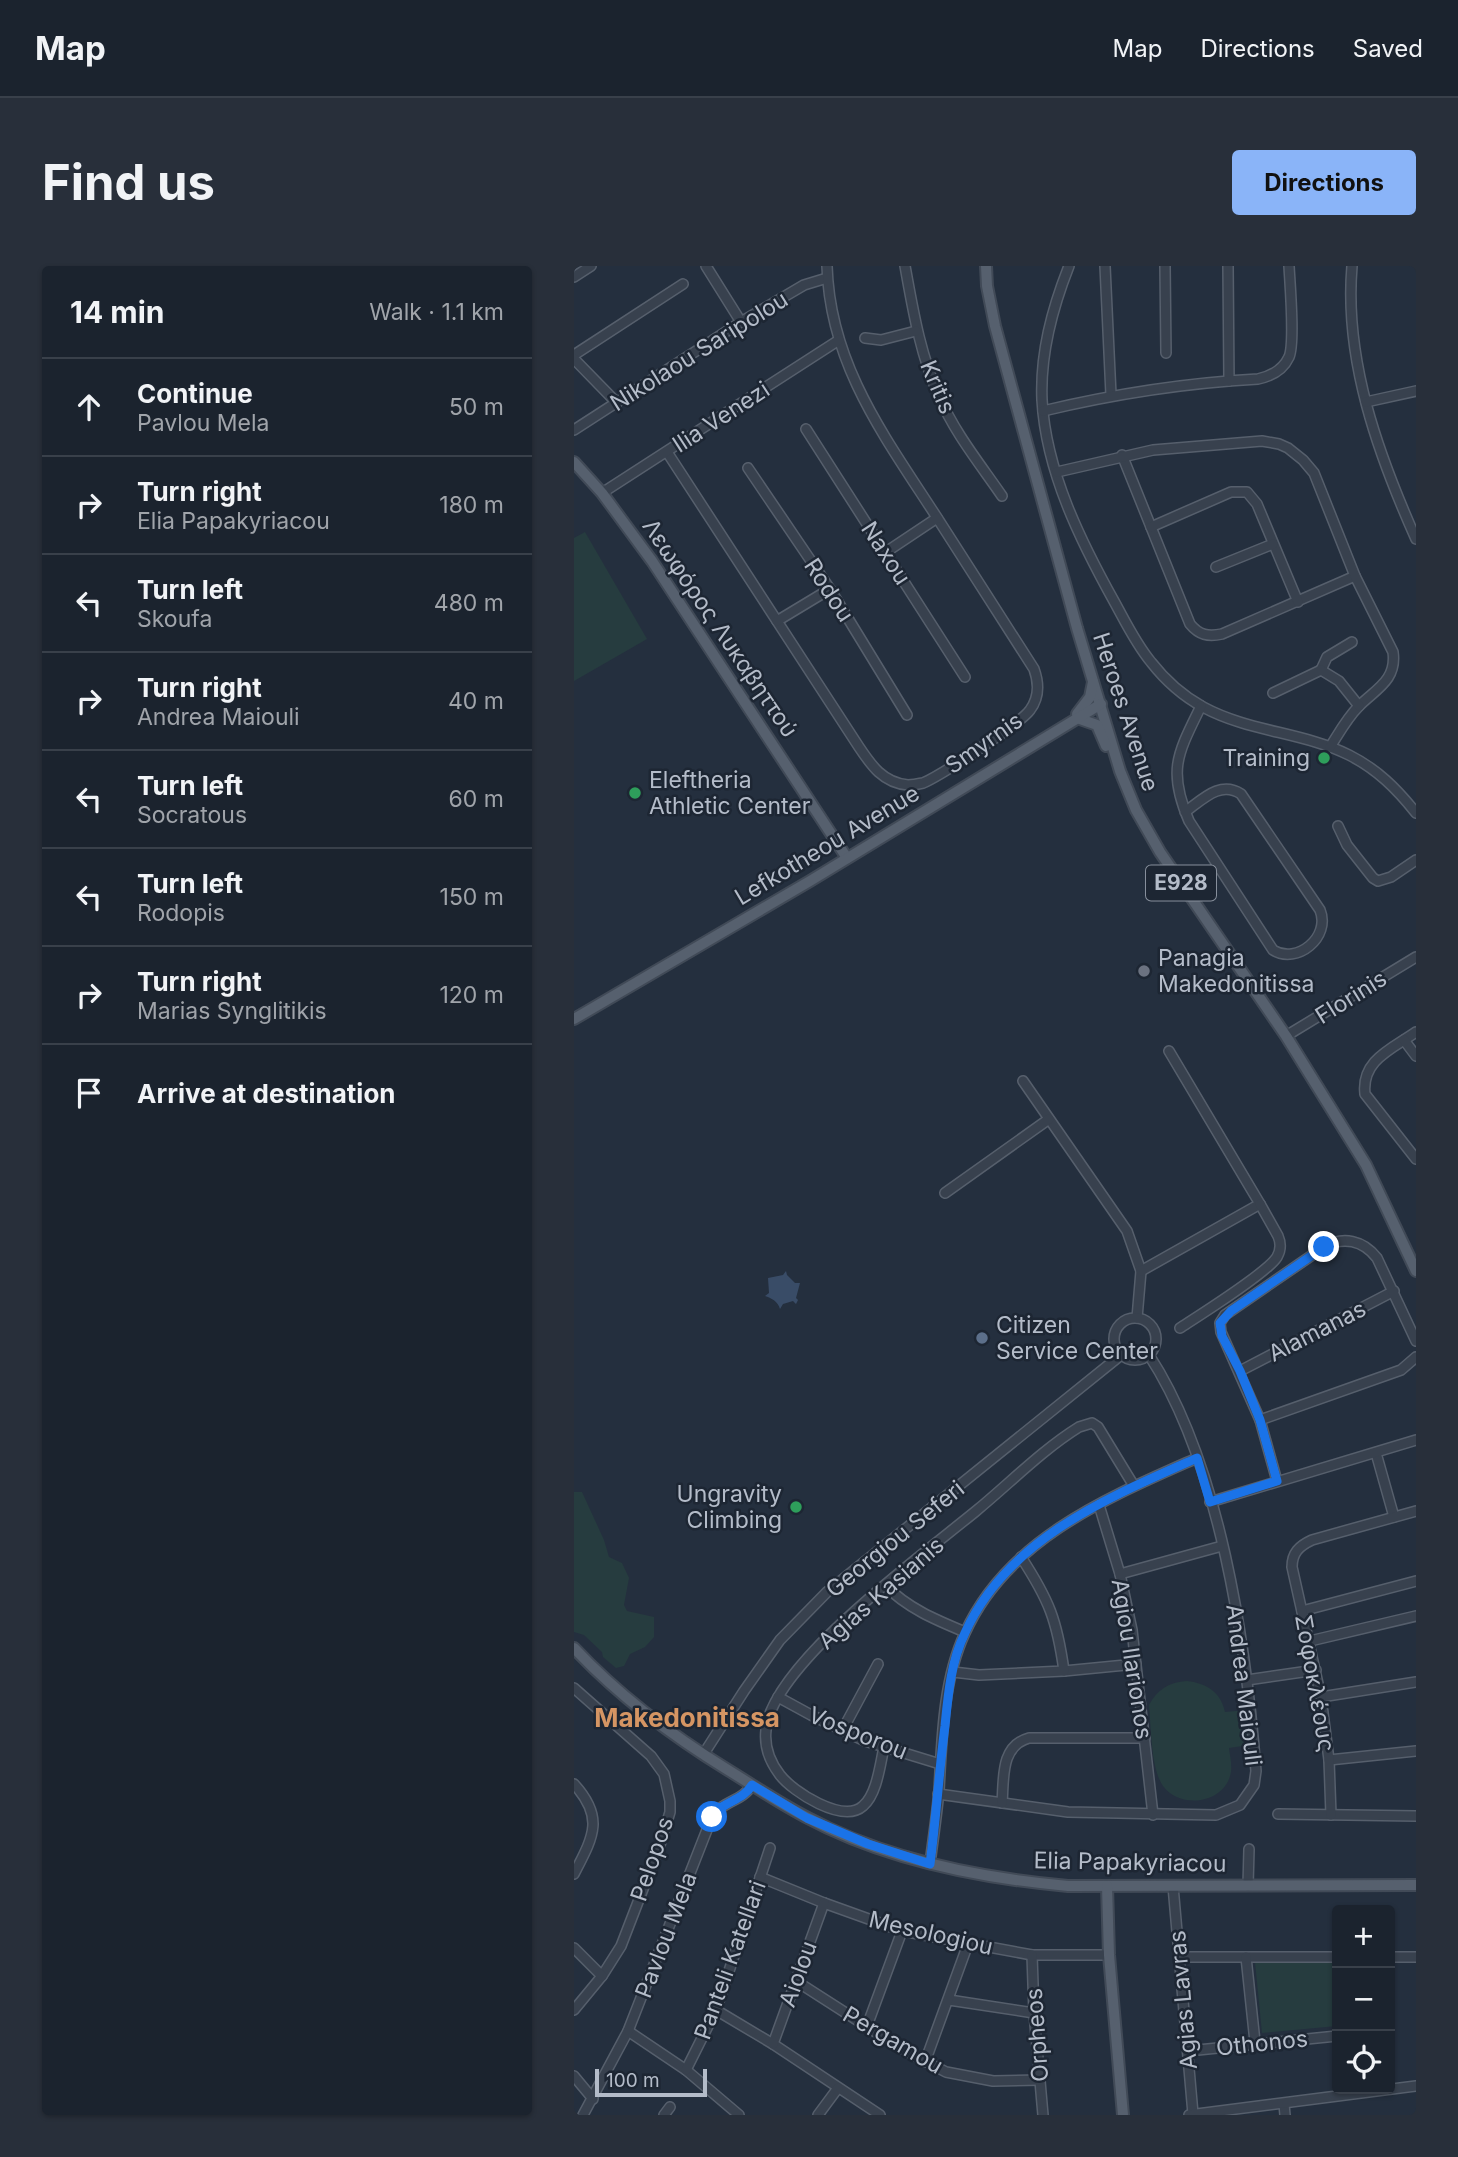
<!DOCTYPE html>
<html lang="en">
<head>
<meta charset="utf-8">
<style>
  :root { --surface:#1b232e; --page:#282f3a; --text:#f1f3f6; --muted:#a0a4aa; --line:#39404a; --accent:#8ab4f8 }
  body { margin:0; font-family:Inter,sans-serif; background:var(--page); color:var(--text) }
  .controls { position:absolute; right:21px; bottom:21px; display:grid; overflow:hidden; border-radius:7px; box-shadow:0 2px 5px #0004 }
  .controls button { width:63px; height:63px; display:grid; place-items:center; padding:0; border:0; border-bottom:2px solid var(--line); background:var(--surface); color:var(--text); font:35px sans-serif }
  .scale { position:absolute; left:21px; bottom:18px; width:112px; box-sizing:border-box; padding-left:7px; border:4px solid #b4bcc9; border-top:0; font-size:19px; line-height:24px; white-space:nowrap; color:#b4bcc9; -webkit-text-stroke:5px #1d2633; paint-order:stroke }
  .stop { position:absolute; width:21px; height:21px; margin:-16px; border:5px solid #1a73e8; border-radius:50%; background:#fff }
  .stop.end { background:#1a73e8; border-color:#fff; box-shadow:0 2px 7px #0008 }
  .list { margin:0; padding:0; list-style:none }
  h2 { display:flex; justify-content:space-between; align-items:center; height:91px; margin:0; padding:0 28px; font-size:30px }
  h2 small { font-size:23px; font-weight:400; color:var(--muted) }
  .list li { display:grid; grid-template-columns:46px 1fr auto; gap:21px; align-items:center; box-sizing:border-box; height:98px; padding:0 28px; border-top:2px solid var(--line) }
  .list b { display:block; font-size:26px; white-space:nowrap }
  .list p { margin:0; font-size:23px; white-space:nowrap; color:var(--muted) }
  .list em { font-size:23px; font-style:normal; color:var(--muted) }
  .icon { flex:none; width:38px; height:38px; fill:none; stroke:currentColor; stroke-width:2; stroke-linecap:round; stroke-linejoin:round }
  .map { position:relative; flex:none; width:842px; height:1849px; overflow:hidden; border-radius:7px }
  header { display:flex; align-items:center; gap:42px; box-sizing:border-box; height:98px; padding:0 35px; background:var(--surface); border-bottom:2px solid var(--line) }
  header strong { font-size:33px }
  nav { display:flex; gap:38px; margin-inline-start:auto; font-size:24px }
  .intro { display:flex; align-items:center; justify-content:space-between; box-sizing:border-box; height:168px; padding:0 42px }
  h1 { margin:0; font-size:49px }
  .button { padding:18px 32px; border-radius:7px; background:var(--accent); color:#111; font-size:24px; font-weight:700 }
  main { display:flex; gap:42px; padding:0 42px }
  aside { flex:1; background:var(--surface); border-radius:7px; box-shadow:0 2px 5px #0004 }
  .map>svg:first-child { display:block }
</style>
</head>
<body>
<header>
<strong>Map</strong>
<nav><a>Map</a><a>Directions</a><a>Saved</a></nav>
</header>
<div class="intro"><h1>Find us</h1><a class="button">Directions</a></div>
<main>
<aside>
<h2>14 min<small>Walk · 1.1 km</small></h2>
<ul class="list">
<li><svg class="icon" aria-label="ahead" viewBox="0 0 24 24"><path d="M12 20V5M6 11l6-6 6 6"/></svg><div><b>Continue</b><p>Pavlou Mela</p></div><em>50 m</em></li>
<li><svg class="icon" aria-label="right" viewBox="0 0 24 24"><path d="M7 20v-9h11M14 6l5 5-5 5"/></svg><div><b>Turn right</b><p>Elia Papakyriacou</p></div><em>180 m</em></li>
<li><svg class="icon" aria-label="left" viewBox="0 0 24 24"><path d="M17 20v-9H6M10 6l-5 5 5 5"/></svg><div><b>Turn left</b><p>Skoufa</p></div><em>480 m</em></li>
<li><svg class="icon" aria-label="right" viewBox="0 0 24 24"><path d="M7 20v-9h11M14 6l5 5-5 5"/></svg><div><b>Turn right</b><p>Andrea Maiouli</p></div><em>40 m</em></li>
<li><svg class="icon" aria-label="left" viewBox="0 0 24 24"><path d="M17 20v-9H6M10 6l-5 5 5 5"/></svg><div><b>Turn left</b><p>Socratous</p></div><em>60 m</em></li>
<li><svg class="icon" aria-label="left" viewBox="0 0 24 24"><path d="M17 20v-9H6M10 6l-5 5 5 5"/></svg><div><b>Turn left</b><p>Rodopis</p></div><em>150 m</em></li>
<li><svg class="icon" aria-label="right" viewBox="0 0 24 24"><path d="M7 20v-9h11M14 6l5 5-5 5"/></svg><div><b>Turn right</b><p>Marias Synglitikis</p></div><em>120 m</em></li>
<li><svg class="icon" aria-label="arrive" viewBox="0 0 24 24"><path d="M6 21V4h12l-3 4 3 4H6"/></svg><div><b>Arrive at destination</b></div></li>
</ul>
</aside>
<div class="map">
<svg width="842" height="1849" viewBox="0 0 842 1849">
  <rect width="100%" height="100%" fill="#242f3e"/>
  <g fill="#263c3f">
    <path d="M11,266l62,107 -73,42v-143z"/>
    <path d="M0,1226h8l22,48 5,17 13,6 7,15 -5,27 3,6 27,6v20l-9,10 -15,7 -6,12 -8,2 -13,-11 -1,-5 -18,-17 -10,-3z"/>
    <path d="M613,1415c19,2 34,11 38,31l21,-2 3,35 -20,3c1,9 4,19 1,28 -8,28 -50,33 -67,10 -12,-17 -12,-59 -14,-81 8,-15 20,-23 38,-24z"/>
    <path d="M681,1696h82v64l-75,7z"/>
  </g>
  <path fill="#394c67" d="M212,1005l1,4 8,8h5l-4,15 2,2 -2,4 -3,-3 -10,3 -3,5c-2,-8 -9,-11 -15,-13l4,-3 -1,-15 15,-3z"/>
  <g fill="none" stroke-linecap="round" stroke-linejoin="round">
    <g stroke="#565f6c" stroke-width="12">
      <g id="minor">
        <path d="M132,0l35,56"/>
        <path d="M331,0c8,44 15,88 34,130 15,36 41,68 63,100"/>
        <path d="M495,0c-17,43 -29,87 -27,134 4,72 39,142 73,203 11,20 21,41 36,59 14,18 32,34 52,45 46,25 100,25 146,48 28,14 48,34 67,58"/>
        <path d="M531,0l6,129"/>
        <path d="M591,0l1,87"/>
        <path d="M654,0l1,115"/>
        <path d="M778,0c-8,94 26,188 64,273"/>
        <path d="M0,11l17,-11"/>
        <path d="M291,72l16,2 35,-9"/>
        <path d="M0,89l109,-71"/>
        <path d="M0,93l43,44"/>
        <path d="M792,136l50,-11"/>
        <path d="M469,145c71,-17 142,-28 215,-32 14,-3 25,-9 31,-22 6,-14 1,-72 0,-91"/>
        <path d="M232,163l159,248"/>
        <path d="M0,164l167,-108 63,-37 23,-7"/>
        <path d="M93,186l192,295c12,18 24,36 49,38 5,0 10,-1 15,-2 17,-7 98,-60 107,-73 9,-12 9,-27 4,-41 -33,-51 -65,-102 -98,-153 -51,-79 -106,-151 -109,-250"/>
        <path d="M548,189l68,169c9,11 18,13 32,10l133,-58"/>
        <path d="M174,202l82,121 77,126"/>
        <path d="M483,206l96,-22 109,-9 17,3 9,4 15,12 11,13 41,103 38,76c4,28 -17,37 -34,54 -12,12 -20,27 -29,41"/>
        <path d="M28,227l237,-153"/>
        <path d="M577,261l80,-35h16l10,12 41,98"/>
        <path d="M312,286l51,-34"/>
        <path d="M642,301l57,-23"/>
        <path d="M203,355l53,-32"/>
        <path d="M747,404l6,-13 25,-15"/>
        <path d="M699,427l48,-23 18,11 20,25"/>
        <path d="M611,546c17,-12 35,-32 56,-18l79,116c11,27 -23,55 -47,40l-84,-129c-22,-51 -11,-68 12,-115"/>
        <path d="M764,560l9,19 26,33 5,3 13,-4 25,-17"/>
        <path d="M842,766c-24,17 -55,28 -51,62l51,65"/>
        <path d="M712,770l130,-79"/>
        <path d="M830,774l12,16"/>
        <path d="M449,815l104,150 14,40 -4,47"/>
        <path d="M371,927l104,-74"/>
        <path d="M567,1005l119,-67 -91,-153"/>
        <circle cx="561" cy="1073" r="21"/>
        <path d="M606,1062c20,-13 87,-55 97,-71 4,-7 4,-14 1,-21l-18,-32"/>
        <path d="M666,1105l154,-80"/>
        <path d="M686,1154l141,-50 15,-13"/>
        <path d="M802,1187l18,64"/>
        <path d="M703,1215l-17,-61 -39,-88 -1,-9 5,-8 99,-68c19,-11 39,-7 53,11l39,83"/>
        <path d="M636,1236l206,-62"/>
        <path d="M525,1239l21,69 12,56 21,185"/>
        <path d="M546,1308l102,-28"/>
        <path d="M311,1319c22,23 51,35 80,47"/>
        <path d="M728,1345l114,-30"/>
        <path d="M736,1375l106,-25"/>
        <path d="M490,1405l72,-7"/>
        <path d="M379,1406l26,3 85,-4c-7,-51 -15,-71 -43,-114"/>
        <path d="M673,1414l69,-10"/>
        <path d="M0,1422l77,68 13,18 6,27v11l-10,33 -39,101 -19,30 -28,34"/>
        <path d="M204,1431l33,18 54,26 75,23"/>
        <path d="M747,1431l95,-15"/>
        <path d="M268,1465l36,-67"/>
        <path d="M310,1481c-4,18 -7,47 -21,59 -20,18 -70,-14 -83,-31 -10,-13 -16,-28 -14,-45 5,-65 159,-177 210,-219 34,-28 66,-61 103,-84l13,-4 6,4 36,59"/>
        <path d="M129,1489l41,-64 36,-51 47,-48 294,-237"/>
        <path d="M755,1494l87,-9"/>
        <path d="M0,1518c31,34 19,53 0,90"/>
        <path d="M364,1528l130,18 148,3 24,-10 14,-20 2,-14c-10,-128 -36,-307 -107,-416"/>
        <path d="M428,1537c2,-24 -2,-57 27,-65h116"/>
        <path d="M704,1548l138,2"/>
        <path d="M757,1549l-2,-55 -8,-63 -29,-130c0,-14 7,-21 20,-27l104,-29"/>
        <path d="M356,1598c3,-25 7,-50 9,-74 3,-51 4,-110 26,-157 42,-94 144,-136 232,-175"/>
        <path d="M186,1611l64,26 78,28 130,24h77"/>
        <path d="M599,1620l20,228"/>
        <path d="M674,1620l1,-37"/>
        <path d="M0,1682l28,28"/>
        <path d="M458,1689l2,58 9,102"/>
        <path d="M605,1691h158"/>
        <path d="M672,1691l9,85"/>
        <path d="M816,1691h26"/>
        <path d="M222,1715l106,68 44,23 47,9 46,-1"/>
        <path d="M375,1734l85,13"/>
        <path d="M142,1744l57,34 107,71"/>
        <path d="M293,1760l35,-95"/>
        <path d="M54,1765l58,39 53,45"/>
        <path d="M199,1778l51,-141"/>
        <path d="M614,1785l149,-15"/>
        <path d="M351,1796l43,-118"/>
        <path d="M112,1804l30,-60 54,-162"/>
        <path d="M0,1810l19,23"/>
        <path d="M710,1838l1,11"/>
        <path d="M9,1849l45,-84 84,-214c10,-16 31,-16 40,-32"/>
        <path d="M90,1849l6,-8"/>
        <path d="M244,1849l20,-27"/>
        <path d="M615,1849l227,-29"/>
      </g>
    </g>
    <g stroke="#414a57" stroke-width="14">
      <g id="major">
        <path d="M412,0l1,20 8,40 82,302 43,143 16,39 24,42 126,184 80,129 50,106"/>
        <path d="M0,196l28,31 50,68 195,297"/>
        <path d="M503,448l13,-17 3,-15"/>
        <path d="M503,452l20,7 9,21"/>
        <path d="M0,753l236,-138 291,-177"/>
        <path d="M0,1382c46,49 97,87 154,122 26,16 51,33 78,47 80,43 173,61 262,69l348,-1"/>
        <path d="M533,1620l2,69 14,160"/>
      </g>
    </g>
    <use href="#minor" stroke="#38414e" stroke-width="9"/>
    <use href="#major" stroke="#56606e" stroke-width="10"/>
  </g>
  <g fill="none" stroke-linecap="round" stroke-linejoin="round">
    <path stroke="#1a73e8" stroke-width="9" d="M138,1551c10,-16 31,-16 40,-32l55,33 61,26 62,20c6,-46 9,-92 15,-138 3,-31 6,-65 20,-93 42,-94 144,-136 232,-175l13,44 67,-21 -17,-61 -20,-49 -18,-35 -2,-13 11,-12 93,-64"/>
  </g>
  <g fill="#2e9e5b" stroke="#1d2633" stroke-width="2.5">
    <circle cx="750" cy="492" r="7"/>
    <circle cx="61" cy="527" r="7"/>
    <circle cx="222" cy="1241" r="7"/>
  </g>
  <circle fill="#6b7280" stroke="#1d2633" stroke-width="2.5" cx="570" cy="705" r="7"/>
  <circle fill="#5c6f8a" stroke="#1d2633" stroke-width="2.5" cx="408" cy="1072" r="7"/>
  <g text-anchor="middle" stroke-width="5" stroke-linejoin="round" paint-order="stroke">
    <rect fill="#1d2633" stroke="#878f9c" stroke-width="2" x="572" y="599.5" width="70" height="35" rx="5"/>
    <g font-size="21" font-weight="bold" fill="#b4bcc9">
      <text x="607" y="624">E928</text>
    </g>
    <g font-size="23" fill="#b4bcc9" stroke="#1d2633">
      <text transform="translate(125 85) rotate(-32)" y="8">Nikolaou Saripolou</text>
      <text transform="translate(364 121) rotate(67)" y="8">Kritis</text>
      <text transform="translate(147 151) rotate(-33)" y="8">Ilia Venezi</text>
      <text transform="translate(312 287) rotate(57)" y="8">Naxou</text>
      <text transform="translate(255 324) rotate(57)" y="8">Rodou</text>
      <text transform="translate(146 362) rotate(56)" y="8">Λεωφόρος Λυκαβηττού</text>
      <text transform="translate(552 446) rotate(72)" y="8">Heroes Avenue</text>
      <text transform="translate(410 477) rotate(-35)" y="8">Smyrnis</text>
      <text transform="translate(253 579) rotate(-31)" y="8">Lefkotheou Avenue</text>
      <text transform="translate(777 731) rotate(-32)" y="8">Florinis</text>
      <text transform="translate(743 1065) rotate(-27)" y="8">Alamanas</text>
      <text transform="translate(321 1273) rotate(-39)" y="8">Georgiou Seferi</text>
      <text transform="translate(307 1327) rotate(-41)" y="8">Agias Kasianis</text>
      <text transform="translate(558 1393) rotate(81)" y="8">Agiou Ilarionos</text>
      <text transform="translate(741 1417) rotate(80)" y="8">Σοφοκλέους</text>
      <text transform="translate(670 1419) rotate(83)" y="8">Andrea Maiouli</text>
      <text transform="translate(284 1467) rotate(22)" y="8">Vosporou</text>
      <text transform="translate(78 1593) rotate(-71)" y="8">Pelopos</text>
      <text transform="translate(556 1596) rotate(1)" y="8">Elia Papakyriacou</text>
      <text transform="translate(357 1667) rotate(13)" y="8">Mesologiou</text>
      <text transform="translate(92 1669) rotate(-69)" y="8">Pavlou Mela</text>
      <text transform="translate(156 1694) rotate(-70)" y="8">Panteli Katellari</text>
      <text transform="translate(224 1708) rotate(-70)" y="8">Aiolou</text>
      <text transform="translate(609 1734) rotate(-95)" y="8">Agias Lavras</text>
      <text transform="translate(463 1769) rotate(-94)" y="8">Orpheos</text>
      <text transform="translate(319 1774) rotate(30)" y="8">Pergamou</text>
      <text transform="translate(688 1777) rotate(-6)" y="8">Othonos</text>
    </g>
    <g font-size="23" fill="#b4bcc9" stroke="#1d2633" text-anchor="start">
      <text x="736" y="500" text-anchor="end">Training</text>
      <text x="75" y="522">Eleftheria<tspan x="75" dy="26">Athletic Center</tspan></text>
      <text x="584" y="700">Panagia<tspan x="584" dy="26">Makedonitissa</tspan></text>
      <text x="422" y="1067">Citizen<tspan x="422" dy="26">Service Center</tspan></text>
      <text x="208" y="1236" text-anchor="end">Ungravity<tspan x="208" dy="26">Climbing</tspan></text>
    </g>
    <g font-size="26" font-weight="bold" fill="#d59563" stroke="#1d2633">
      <text x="113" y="1461">Makedonitissa</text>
    </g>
  </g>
</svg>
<div class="controls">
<button>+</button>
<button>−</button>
<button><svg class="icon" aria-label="locate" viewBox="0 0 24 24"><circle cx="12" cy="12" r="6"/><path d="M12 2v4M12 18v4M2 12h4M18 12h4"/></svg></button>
</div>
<div class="scale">100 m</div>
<div class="stop" style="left:138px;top:1551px"></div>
<div class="stop end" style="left:750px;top:981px"></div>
</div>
</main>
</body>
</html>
